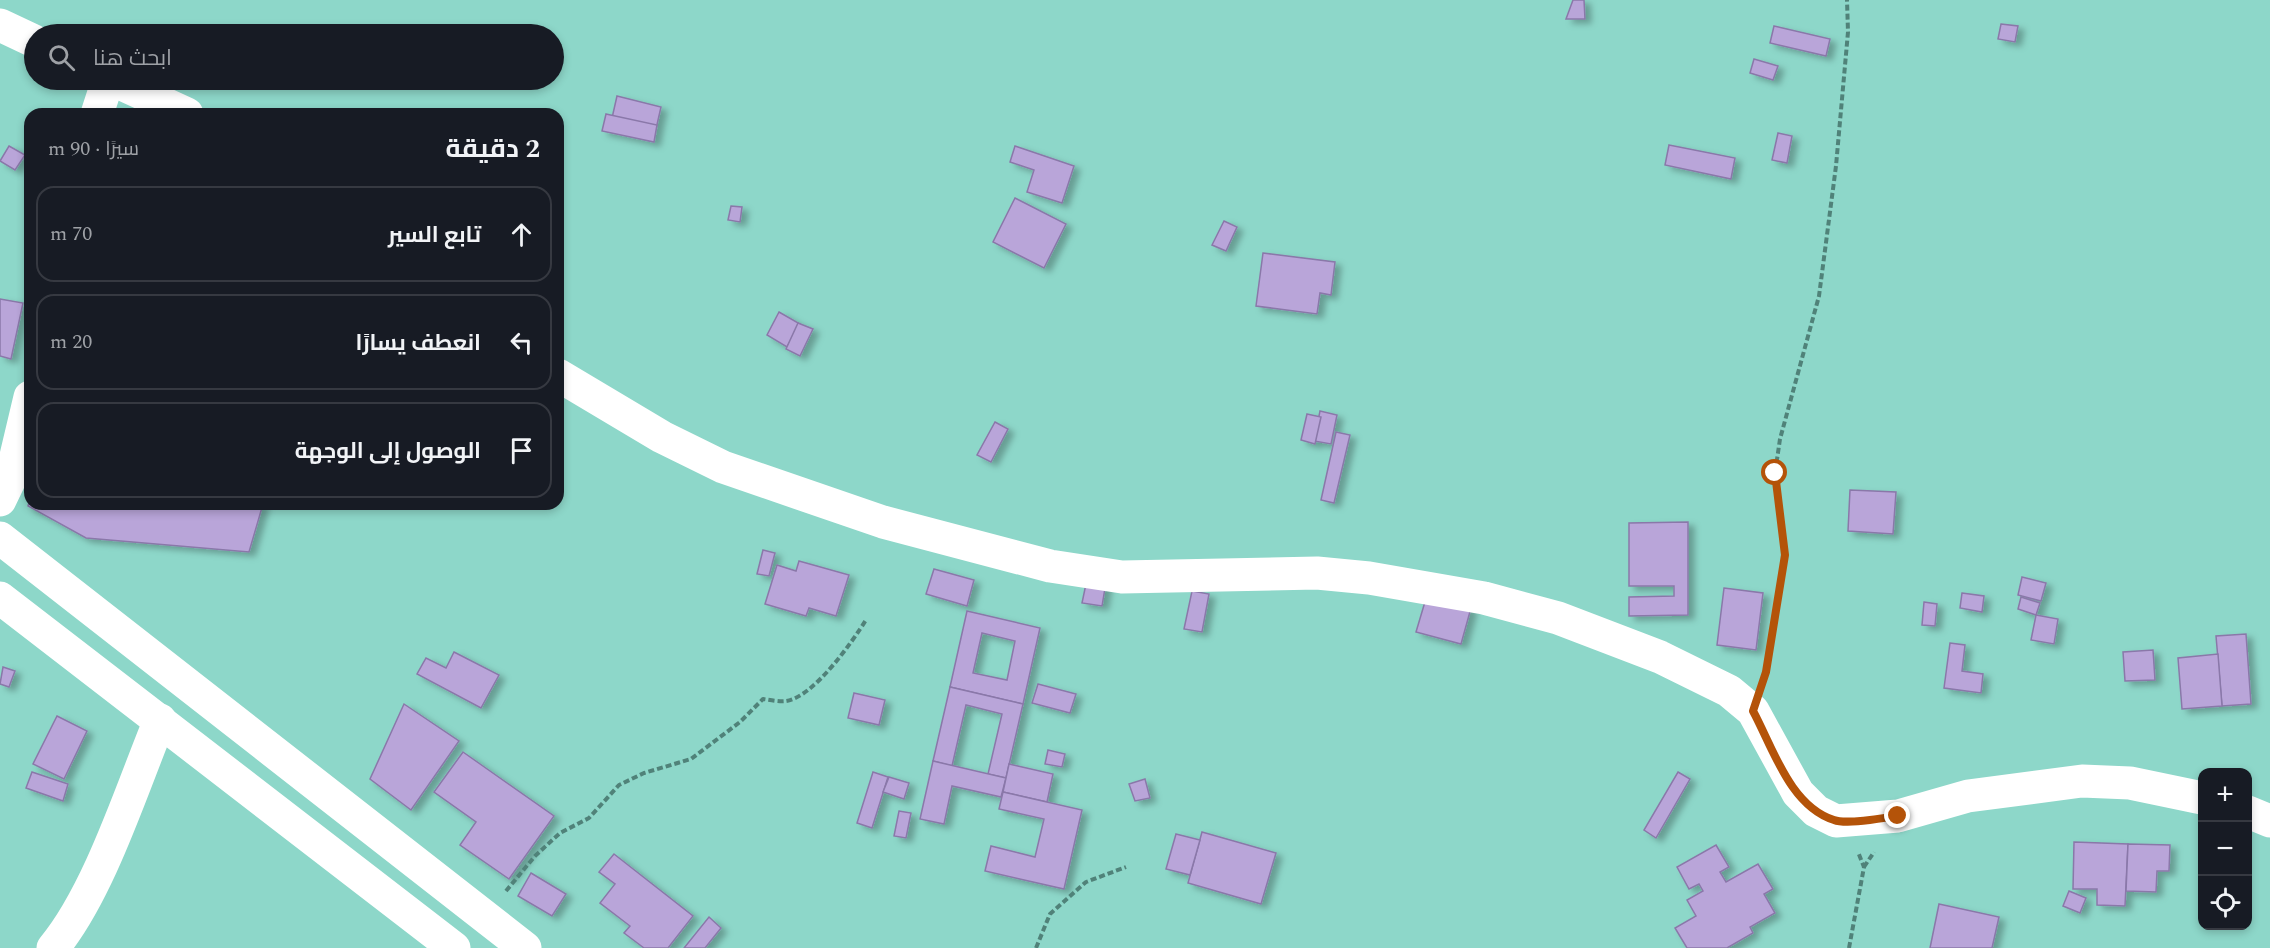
<!DOCTYPE html>
<html lang="ar">
<head>
<meta charset="utf-8">
<style>
  :root { --surface:#171b24; --page:#242831; --text:#f1f3f6; --muted:#9ea1a6; --line:#363941 }
  body { margin:0; font-family:Spectral,Cairo,serif; background:var(--page); color:var(--text); direction:rtl }
  .controls { position:absolute; right:18px; bottom:18px; display:grid; overflow:hidden; border-radius:12px; box-shadow:0 3px 9px #0003 }
  .controls button { width:54px; height:54px; display:grid; place-items:center; padding:0; border:0; border-bottom:2px solid var(--line); background:var(--surface); color:var(--text); font:30px sans-serif }
  .stop { position:absolute; width:18px; height:18px; margin:-14px; border:4px solid #b45309; border-radius:50%; background:#fff }
  .stop.end { background:#b45309; border-color:#fff; box-shadow:0 2px 6px #0008 }
  .list { margin:0; padding:0; list-style:none }
  h2 { display:flex; justify-content:space-between; align-items:center; height:78px; margin:0; padding:0 24px; font-size:26px }
  h2 small { font-size:20px; font-weight:400; color:var(--muted) }
  .list li { display:grid; grid-template-columns:39px 1fr auto; gap:18px; align-items:center; box-sizing:border-box; height:96px; margin:0 12px 12px; padding:0 12px; border:2px solid var(--line); border-radius:18px }
  .list b { display:block; font-size:22px; white-space:nowrap }
  .list em { font-size:20px; font-style:normal; color:var(--muted) }
  .icon { flex:none; width:33px; height:33px; fill:none; stroke:currentColor; stroke-width:2; stroke-linecap:round; stroke-linejoin:round }
  .map { position:relative; flex:none; width:2270px; height:948px; overflow:hidden; direction:ltr }
  .search { position:absolute; background:var(--surface); box-shadow:0 3px 9px #0003; left:24px; top:24px; width:540px; height:66px; display:flex; align-items:center; gap:15px; box-sizing:border-box; padding:0 21px; border-radius:33px; color:var(--muted); font-size:22px }
  .panel { position:absolute; background:var(--surface); box-shadow:0 3px 9px #0003; left:24px; top:108px; width:540px; height:402px; border-radius:18px; direction:rtl }
  .map>svg:first-child { display:block }
</style>
</head>
<body>
<div class="map">
<svg width="2270" height="948" viewBox="0 0 2270 948">
  <defs>
    <filter id="shadow"><feDropShadow dx="6" dy="4" stdDeviation="3" flood-color="#0004"/></filter>
  </defs>
  <rect width="100%" height="100%" fill="#8dd7c9"/>
  <g fill="#b9a5d9" stroke="#8a78a9" stroke-width="1.5" fill-rule="evenodd" filter="url(#shadow)">
    <path d="M1573,0h11l1,19h-19z"/>
    <path d="M2001,24l17,2 -3,16 -17,-3z"/>
    <path d="M1774,26l56,13 -4,17 -56,-13z"/>
    <path d="M1754,59l24,7 -5,14 -23,-7z"/>
    <path d="M617,96l44,11 -5,22 -44,-11z"/>
    <path d="M606,114l51,11 -3,17 -52,-11z"/>
    <path d="M1778,133l14,3 -5,27 -15,-3z"/>
    <path d="M1669,145l66,13 -4,21 -66,-14z"/>
    <path d="M9,146l16,9 -10,15 -15,-9z"/>
    <path d="M1015,146l59,20 -12,37 -35,-11 7,-22 -24,-8z"/>
    <path d="M1015,198l51,26 -22,44 -51,-26z"/>
    <path d="M731,206l11,1 -2,15 -12,-2z"/>
    <path d="M1224,221l13,6 -11,24 -14,-6z"/>
    <path d="M1263,253l72,9 -4,33 -11,-2 -3,21 -61,-8z"/>
    <path d="M0,299l23,4 -12,56 -11,-3z"/>
    <path d="M779,312l21,12 -13,23 -20,-12z"/>
    <path d="M798,323l15,6 -13,27 -14,-7z"/>
    <path d="M1320,411l17,4 -6,29 -17,-3z"/>
    <path d="M1307,414l14,3 -6,27 -14,-4z"/>
    <path d="M995,422l13,7 -17,33 -14,-7z"/>
    <path d="M1336,432l14,3 -16,68 -13,-3z"/>
    <path d="M1850,490l46,2 -3,42 -45,-3z"/>
    <path d="M30,499v5h233l-14,48 -163,-14 -58,-32z"/>
    <path d="M1688,522v93l-59,1v-19l45,-1v-10h-45v-63z"/>
    <path d="M763,550l12,3 -6,23 -12,-2z"/>
    <path d="M799,561l50,14 -13,41 -27,-8 -3,8 -41,-12 12,-39 19,6z"/>
    <path d="M934,569l40,11 -7,26 -41,-12z"/>
    <path d="M2022,577l24,6 -5,18 -23,-6z"/>
    <path d="M1087,579l19,3 -4,24 -20,-3z"/>
    <path d="M1724,588l39,5 -7,57 -39,-5z"/>
    <path d="M1192,591l17,3 -7,38 -18,-3z"/>
    <path d="M1962,593l22,3 -2,16 -22,-4z"/>
    <path d="M1427,595l44,13 -10,36 -45,-12z"/>
    <path d="M2021,597l19,6 -4,12 -18,-6z"/>
    <path d="M1924,602l13,2 -2,22 -13,-1z"/>
    <path d="M967,611l73,17 -17,76 -73,-17zM982,633l33,8 -8,39 -34,-7z"/>
    <path d="M2036,615l22,4 -4,25 -23,-4z"/>
    <path d="M2246,634l5,70 -29,2 -6,-70z"/>
    <path d="M1950,643l15,2 -3,26 21,3 -2,19 -37,-5z"/>
    <path d="M2153,650l2,30 -30,1 -2,-29z"/>
    <path d="M454,652l45,23 -18,33 -64,-34 9,-16 20,10z"/>
    <path d="M2218,654l4,52 -40,3 -4,-51z"/>
    <path d="M3,667l12,4 -6,16 -9,-3z"/>
    <path d="M1038,684l38,10 -6,19 -38,-10z"/>
    <path d="M950,687l73,17 -17,74 -18,-4 14,-60 -36,-9 -14,61 -19,-5z"/>
    <path d="M854,693l31,7 -6,25 -31,-7z"/>
    <path d="M404,704l55,37 -48,69 -41,-31z"/>
    <path d="M57,716l30,15 -23,48 -31,-15z"/>
    <path d="M1048,750l17,4 -3,13 -17,-3z"/>
    <path d="M463,752l91,64 -45,63 -49,-34 16,-23 -42,-30z"/>
    <path d="M933,761l73,17 -5,19 -49,-11 -8,38 -24,-5z"/>
    <path d="M1009,764l44,10 -6,28 -44,-10z"/>
    <path d="M32,772l36,12 -5,17 -37,-13z"/>
    <path d="M873,772l15,5 -16,51 -15,-5z"/>
    <path d="M1678,772l12,7 -34,59 -12,-8z"/>
    <path d="M889,777l20,6 -5,16 -21,-7z"/>
    <path d="M1145,779l5,19 -15,3 -6,-17z"/>
    <path d="M1003,792l79,18 -18,79 -79,-18 6,-25 44,11 9,-38 -45,-10z"/>
    <path d="M899,811l12,2 -5,25 -12,-2z"/>
    <path d="M1202,832l74,21 -15,51 -73,-21z"/>
    <path d="M1176,834l24,6 -10,35 -24,-6z"/>
    <path d="M2074,842l54,2 -3,62 -28,-1v-16h-24z"/>
    <path d="M2128,844l42,1 -1,26h-12l-1,21 -30,-1z"/>
    <path d="M1716,845l13,22 -9,5 6,10 32,-18 15,25 -9,5 11,19 -25,14 3,6 -26,15h-40l-12,-20 21,-12 -9,-16 16,-9 -4,-7 -10,5 -12,-22z"/>
    <path d="M614,854l79,62 -25,32h-24l-20,-15 6,-7 -30,-23 15,-19 -16,-12z"/>
    <path d="M531,873l35,21 -14,22 -34,-20z"/>
    <path d="M2069,891l17,7 -6,15 -17,-7z"/>
    <path d="M1939,904l60,13 -7,31h-62z"/>
    <path d="M709,917l12,11 -16,20h-21z"/>
  </g>
  <g fill="none" stroke-linecap="round" stroke-linejoin="round">
    <g stroke="#508279" stroke-width="4" stroke-dasharray="6 3" stroke-linecap="butt">
      <path d="M1764,676l21,-121 -10,-82 5,-34 39,-143 17,-130 12,-134 -1,-32"/>
      <path d="M1864,867l10,-15"/>
      <path d="M506,891l29,-35 25,-23 29,-15 30,-33 25,-12 47,-14 49,-37 23,-23c7,1 17,3 23,2 28,-4 66,-59 80,-81"/>
      <path d="M1036,948l14,-34 36,-32 40,-15"/>
      <path d="M1849,948l15,-81 -6,-15"/>
    </g>
    <g stroke="#fff" stroke-width="33">
      <path d="M0,25l34,16"/>
      <path d="M113,80l74,34"/>
      <path d="M97,114l11,-34"/>
      <path d="M558,375l104,62 61,30 160,55 167,44 72,11 195,-4 52,5 115,20 74,20 102,39 69,34 24,20 45,82 18,18 20,10 62,-5 70,-20 114,-15 48,2 72,15"/>
      <path d="M0,500l11,-23 19,-80"/>
      <path d="M2248,812l22,9"/>
      <path d="M53,948c46,-55 79,-160 107,-228"/>
    </g>
    <g stroke="#fff" stroke-width="33">
      <path d="M0,538l525,410"/>
      <path d="M0,598l454,350"/>
    </g>
  </g>
  <g fill="none" stroke-linecap="round" stroke-linejoin="round">
    <path stroke="#b45309" stroke-width="8" d="M1775,473l10,82 -19,117 -13,39c20,37 37,95 81,109 13,5 48,-2 64,-4"/>
  </g>
</svg>
<div class="controls">
<button>+</button>
<button>−</button>
<button><svg class="icon" aria-label="locate" viewBox="0 0 24 24"><circle cx="12" cy="12" r="6"/><path d="M12 2v4M12 18v4M2 12h4M18 12h4"/></svg></button>
</div>
<div class="stop" style="left:1775px;top:473px"></div>
<div class="stop end" style="left:1898px;top:816px"></div>
<div class="search"><svg class="icon" aria-label="search" viewBox="0 0 24 24"><circle cx="10" cy="10" r="6"/><path d="M15 15l6 6"/></svg>ابحث هنا</div>
<section class="panel">
<h2>2 دقيقة<small>سيرًا · 90 m</small></h2>
<ul class="list">
<li><svg class="icon" aria-label="ahead" viewBox="0 0 24 24"><path d="M12 20V5M6 11l6-6 6 6"/></svg><div><b>تابع السير</b></div><em>70 m</em></li>
<li><svg class="icon" aria-label="left" viewBox="0 0 24 24"><path d="M17 20v-9H6M10 6l-5 5 5 5"/></svg><div><b>انعطف يسارًا</b></div><em>20 m</em></li>
<li><svg class="icon" aria-label="arrive" viewBox="0 0 24 24"><path d="M6 21V4h12l-3 4 3 4H6"/></svg><div><b>الوصول إلى الوجهة</b></div></li>
</ul>
</section>
</div>
</body>
</html>
